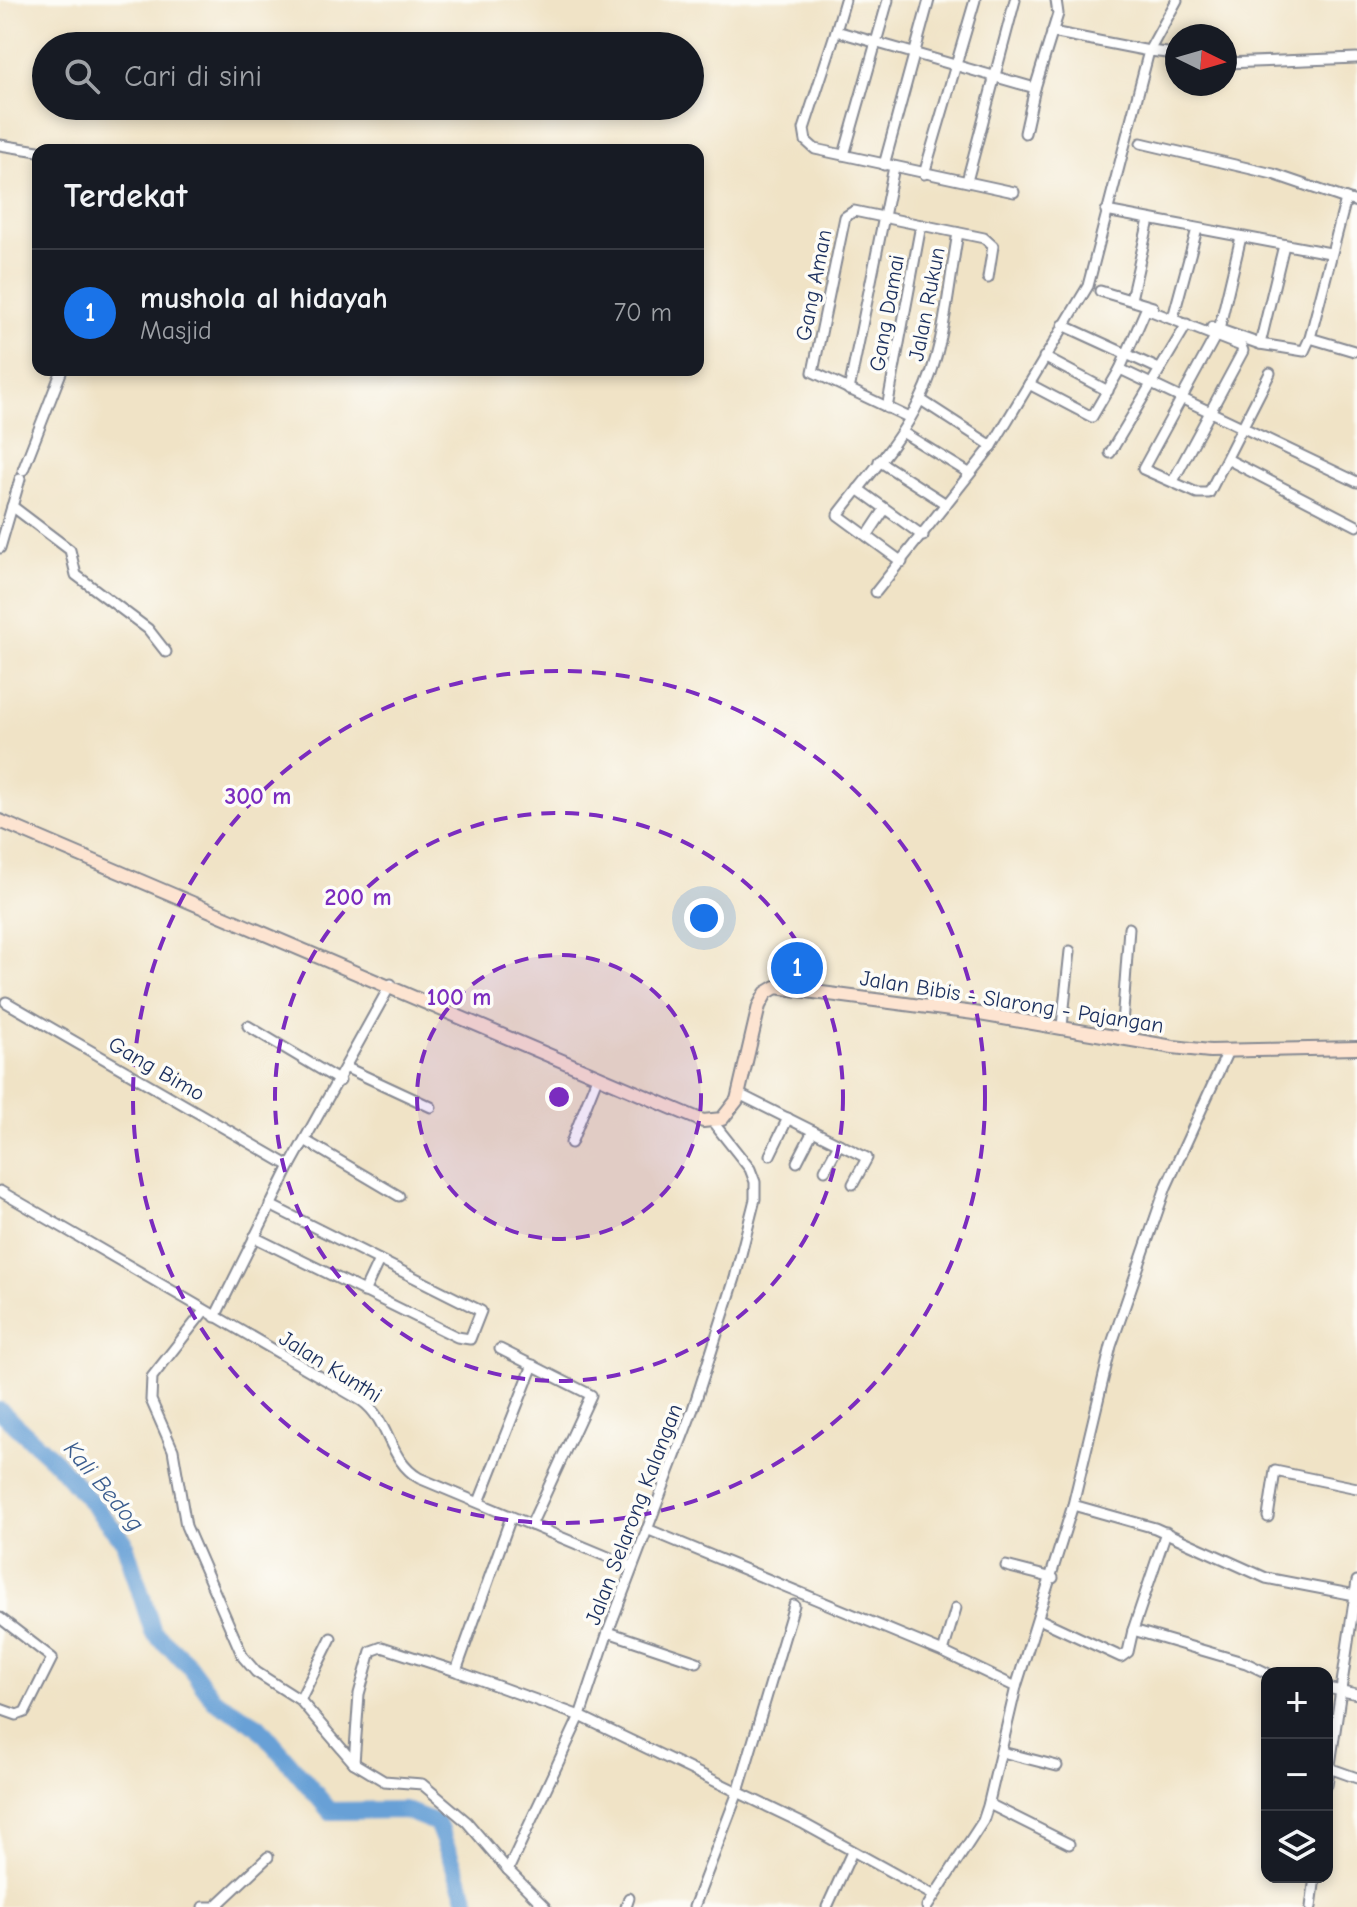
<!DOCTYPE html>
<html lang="id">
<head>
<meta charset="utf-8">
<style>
  :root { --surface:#171b24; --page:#242831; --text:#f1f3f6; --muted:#9ea1a6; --line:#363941; --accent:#1a73e8 }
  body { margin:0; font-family:"Comic Neue",sans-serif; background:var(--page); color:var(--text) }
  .controls { position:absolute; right:24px; bottom:24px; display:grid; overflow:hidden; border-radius:16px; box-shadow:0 4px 12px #0003 }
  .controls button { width:72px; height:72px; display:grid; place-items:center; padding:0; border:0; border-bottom:2px solid var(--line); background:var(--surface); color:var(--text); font:40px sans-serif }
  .compass { position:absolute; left:1165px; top:24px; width:72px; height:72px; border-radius:50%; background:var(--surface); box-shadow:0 4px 12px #0003; rotate:95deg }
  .you { position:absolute; left:704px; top:918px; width:28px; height:28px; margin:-20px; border:6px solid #fff; border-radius:50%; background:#1a73e8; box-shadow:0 0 0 12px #1a73e833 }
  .badge { display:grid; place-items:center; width:52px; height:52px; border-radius:50%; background:var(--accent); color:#fff; font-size:26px; font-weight:700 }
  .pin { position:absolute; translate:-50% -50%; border:4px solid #fff; box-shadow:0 2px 8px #0006 }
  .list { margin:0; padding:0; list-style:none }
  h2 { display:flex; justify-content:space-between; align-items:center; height:104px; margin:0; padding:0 32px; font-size:34px }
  h2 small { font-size:26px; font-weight:400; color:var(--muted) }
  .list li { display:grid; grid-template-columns:52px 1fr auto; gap:24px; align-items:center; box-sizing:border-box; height:128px; padding:0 32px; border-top:2px solid var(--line) }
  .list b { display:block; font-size:30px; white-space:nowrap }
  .list p { margin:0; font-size:26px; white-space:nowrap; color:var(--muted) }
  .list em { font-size:26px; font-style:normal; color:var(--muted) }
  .icon { flex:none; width:44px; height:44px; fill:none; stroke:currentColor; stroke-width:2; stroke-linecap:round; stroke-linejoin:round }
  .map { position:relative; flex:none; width:1357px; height:1907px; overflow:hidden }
  .search { position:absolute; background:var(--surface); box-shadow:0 4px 12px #0003; left:32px; top:32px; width:672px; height:88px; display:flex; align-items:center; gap:20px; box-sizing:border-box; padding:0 28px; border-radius:44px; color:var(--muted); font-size:30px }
  .panel { position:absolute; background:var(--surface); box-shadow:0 4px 12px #0003; left:32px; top:144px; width:672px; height:232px; border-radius:16px }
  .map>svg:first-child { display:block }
</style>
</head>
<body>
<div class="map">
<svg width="1357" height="1907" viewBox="0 0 1357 1907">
  <rect width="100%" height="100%" fill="#fdfcf7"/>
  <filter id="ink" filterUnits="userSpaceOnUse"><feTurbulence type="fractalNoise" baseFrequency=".0125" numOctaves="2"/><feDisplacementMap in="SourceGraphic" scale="16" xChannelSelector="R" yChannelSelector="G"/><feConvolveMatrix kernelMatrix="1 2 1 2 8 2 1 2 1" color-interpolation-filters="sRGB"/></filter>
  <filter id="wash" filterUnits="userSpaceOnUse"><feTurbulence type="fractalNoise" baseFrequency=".006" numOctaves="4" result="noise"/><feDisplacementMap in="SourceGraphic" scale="32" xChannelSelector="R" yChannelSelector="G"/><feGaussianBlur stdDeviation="1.8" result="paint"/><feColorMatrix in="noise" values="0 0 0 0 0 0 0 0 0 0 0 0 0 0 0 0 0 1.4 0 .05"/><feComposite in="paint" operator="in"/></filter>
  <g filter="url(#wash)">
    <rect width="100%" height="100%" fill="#f0e3c6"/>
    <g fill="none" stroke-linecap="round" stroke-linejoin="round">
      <path stroke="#68a0d6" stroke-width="18" d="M0,1411l56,51 68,79 29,91 33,30 28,38 44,26 72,85 74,-1 33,13 33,84"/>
    </g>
  </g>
  <g filter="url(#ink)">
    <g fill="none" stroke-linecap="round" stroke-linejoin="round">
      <g stroke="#868992" stroke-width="13">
        <g id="street">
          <path d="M836,31l9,-31"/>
          <path d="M1149,51l28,-51"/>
          <path d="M1149,51l28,3"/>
          <path d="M1225,63l132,-5"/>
          <path d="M1025,133l10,-45"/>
          <path d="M1141,143l132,31 73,25"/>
          <path d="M0,145l38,6"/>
          <path d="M844,155l44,-155"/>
          <path d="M884,165l45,-165"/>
          <path d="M924,174l51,-174"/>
          <path d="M967,181l48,-181"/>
          <path d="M1014,192l-199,-43 -9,-8 -2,-12 32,-98 199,57 23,-74 -2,-14"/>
          <path d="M1106,211l224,42"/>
          <path d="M1100,291l53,16"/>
          <path d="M1131,299l18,-79"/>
          <path d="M1174,314l23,-85"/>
          <path d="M1063,325l96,44"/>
          <path d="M1212,327l48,17 44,7 6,-13 36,-139 11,3"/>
          <path d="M1219,330l22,-93"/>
          <path d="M1216,335l-73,134 54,24h12l61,-120"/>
          <path d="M1310,338l44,13"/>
          <path d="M1260,344l24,-99"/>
          <path d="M1044,357l64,34"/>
          <path d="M1120,369l237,113"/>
          <path d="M1029,384l63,33 28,-48 26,-60 95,37 2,5 -70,130"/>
          <path d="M849,390l45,-223"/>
          <path d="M921,400l71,46"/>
          <path d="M887,408l34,-183"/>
          <path d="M910,418l-97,-46 32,-155 9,-6 130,27 9,8 -5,32"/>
          <path d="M902,432l67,41"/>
          <path d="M1110,453l77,-129"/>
          <path d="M1227,459l130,67"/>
          <path d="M879,461l67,43"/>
          <path d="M23,470l39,-100"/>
          <path d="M858,489l65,47"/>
          <path d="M12,506l58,44 6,25 72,54 18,23"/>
          <path d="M867,536l18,-27"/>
          <path d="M0,548l20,-69"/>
          <path d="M902,562l-64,-47c28,-37 62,-73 82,-115 25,-50 28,-112 38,-167"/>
          <path d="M876,592l116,-146 96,-160 61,-235 -97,-19"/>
          <path d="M6,1002l284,164"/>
          <path d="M248,1026l92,55"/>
          <path d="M1062,1026l8,-75"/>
          <path d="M1121,1038l8,-110"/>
          <path d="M347,1068l84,39"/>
          <path d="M739,1094l128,64 -14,26"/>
          <path d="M306,1141l93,55"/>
          <path d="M571,1143l27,-68"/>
          <path d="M770,1155l18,-37"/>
          <path d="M797,1162l16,-31"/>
          <path d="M825,1170l14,-26"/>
          <path d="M0,1191l362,210c28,20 26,59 57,77l213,89"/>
          <path d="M254,1237l203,100 13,2 11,-28 -211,-106"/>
          <path d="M364,1292l15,-32"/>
          <path d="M204,1311l-52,66 -1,23 22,50 13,76 57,131 13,15 44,28 54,63 30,18 38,3 45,38 41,48"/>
          <path d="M215,1317l75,-151 101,-182"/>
          <path d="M500,1349l91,46 -60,130"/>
          <path d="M479,1502l54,-137"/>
          <path d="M1073,1505l82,23 111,50 89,17"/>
          <path d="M511,1517l-55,154 124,45 224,108 129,71"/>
          <path d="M1268,1517l7,-46 82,17"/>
          <path d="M647,1529l296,123 73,35"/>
          <path d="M1166,1532l-33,98 113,33 21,10"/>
          <path d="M1006,1566l47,12"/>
          <path d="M0,1618l52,40 -27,54 -8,3 -17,-6"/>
          <path d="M1039,1619l82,38 7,-5 5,-22"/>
          <path d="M608,1632l89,30"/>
          <path d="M943,1652l13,-44"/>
          <path d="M1327,1688l30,6"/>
          <path d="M300,1700l31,-62"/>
          <path d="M1002,1752l55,14"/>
          <path d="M354,1763l5,-69 12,-43 11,-4 74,24"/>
          <path d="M1329,1768l28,10"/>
          <path d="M1327,1785l30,-204"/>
          <path d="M989,1804l80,40"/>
          <path d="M217,1905l51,-48"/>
          <path d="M203,1907h17"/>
          <path d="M545,1907l-37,-37 72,-154 28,-84 85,-223 42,-131 20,-79v-17l-5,-13 -38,-48"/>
          <path d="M626,1907l3,-9"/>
          <path d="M694,1907l44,-115 56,-187"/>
          <path d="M827,1907l25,-55"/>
          <path d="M927,1907l56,-86 5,-15 28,-119 57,-182 38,-159 55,-159 62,-136"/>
          <path d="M1311,1907l4,-30"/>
        </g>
      </g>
      <g stroke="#868992" stroke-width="16">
        <path id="secondary" d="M0,821l703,300 19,-2 15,-19 22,-94 7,-13 10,-6 198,26 199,34 37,4 147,-3"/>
      </g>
      <use href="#street" stroke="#fff" stroke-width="9"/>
      <use href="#secondary" stroke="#fde4d1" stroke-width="12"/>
    </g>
  </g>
  <circle cx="559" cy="1097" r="142" fill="#7b2cbf" fill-opacity=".12"/>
  <g fill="none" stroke="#7b2cbf" stroke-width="4" stroke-dasharray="14 10">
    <circle cx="559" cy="1097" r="142"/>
    <circle cx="559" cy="1097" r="284"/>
    <circle cx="559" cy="1097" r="426"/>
  </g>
  <g text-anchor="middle" stroke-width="7" stroke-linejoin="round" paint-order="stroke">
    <g font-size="22" fill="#1b2f5e" stroke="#fdfcf7">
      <text transform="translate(813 285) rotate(-79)" y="8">Gang Aman</text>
      <text transform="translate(926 304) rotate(-79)" y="8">Jalan Rukun</text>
      <text transform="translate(886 313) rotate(-80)" y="8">Gang Damai</text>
      <text transform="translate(1012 1001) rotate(9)" y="8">Jalan Bibis - Slarong - Pajangan</text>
      <text transform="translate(157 1068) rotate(30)" y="8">Gang Bimo</text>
      <text transform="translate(331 1366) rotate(32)" y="8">Jalan Kunthi</text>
      <text transform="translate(633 1514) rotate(-69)" y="8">Jalan Selarong Kalangan</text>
    </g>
    <g font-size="24" font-style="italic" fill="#3a5c8e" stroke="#fdfcf7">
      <text transform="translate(104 1486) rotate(50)" y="8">Kali Bedog</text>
    </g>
  </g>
  <circle cx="559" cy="1097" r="12" fill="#7b2cbf" stroke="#fdfcf7" stroke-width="4"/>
  <g font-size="24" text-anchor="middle" font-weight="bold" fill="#7b2cbf" stroke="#fdfcf7" stroke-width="7" stroke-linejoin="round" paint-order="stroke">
    <text x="258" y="804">300 m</text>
    <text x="358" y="905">200 m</text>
    <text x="459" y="1005">100 m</text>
  </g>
</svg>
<div class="controls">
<button>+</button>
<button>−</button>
<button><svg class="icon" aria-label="layers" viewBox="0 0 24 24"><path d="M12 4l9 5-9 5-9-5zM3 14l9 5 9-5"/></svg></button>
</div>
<svg class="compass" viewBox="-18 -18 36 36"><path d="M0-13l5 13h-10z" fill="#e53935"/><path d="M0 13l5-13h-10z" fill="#9ea1a6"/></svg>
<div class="you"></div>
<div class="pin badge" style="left:797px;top:968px">1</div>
<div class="search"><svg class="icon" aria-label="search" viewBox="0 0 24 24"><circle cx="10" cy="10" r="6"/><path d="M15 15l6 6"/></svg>Cari di sini</div>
<section class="panel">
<h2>Terdekat<small></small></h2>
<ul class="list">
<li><span class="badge">1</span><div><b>mushola al hidayah</b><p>Masjid</p></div><em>70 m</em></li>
</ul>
</section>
</div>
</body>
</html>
